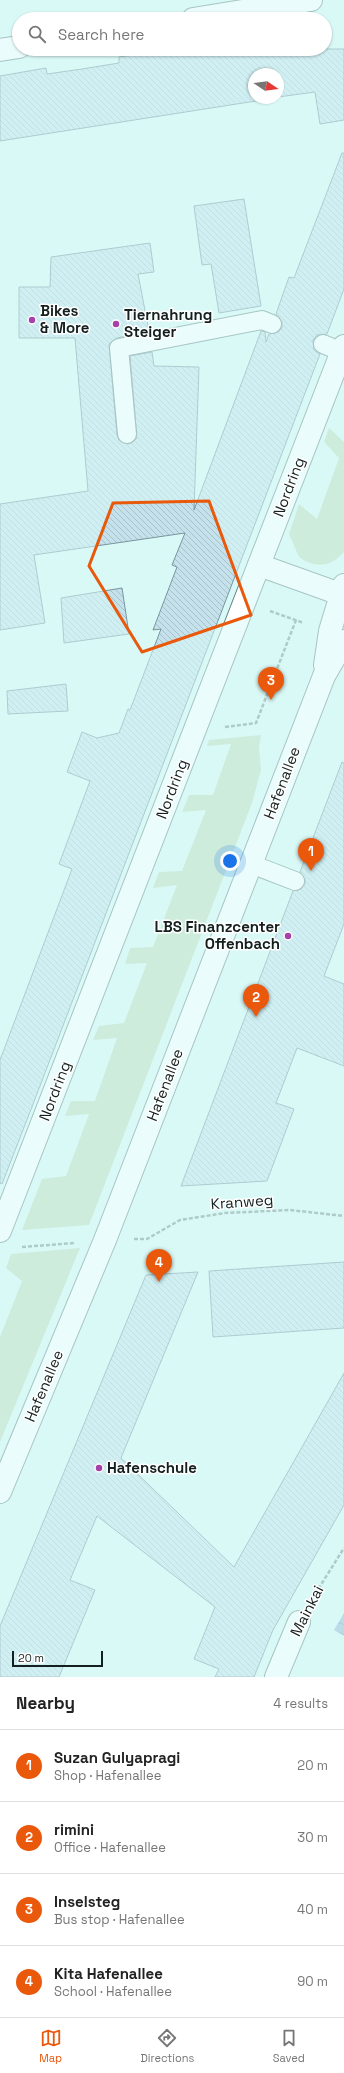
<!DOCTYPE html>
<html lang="en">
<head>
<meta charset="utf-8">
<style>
  :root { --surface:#fff; --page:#f2f2f2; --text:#222; --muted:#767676; --line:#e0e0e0; --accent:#ea580c }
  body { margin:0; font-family:"Space Grotesk",sans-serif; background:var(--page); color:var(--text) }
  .compass { position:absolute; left:248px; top:68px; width:36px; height:36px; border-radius:50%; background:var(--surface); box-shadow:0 1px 3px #0004; rotate:103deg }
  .scale { position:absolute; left:12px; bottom:10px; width:91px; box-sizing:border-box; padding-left:4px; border:2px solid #14201f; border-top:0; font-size:11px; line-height:14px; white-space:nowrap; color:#14201f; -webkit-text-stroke:3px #fff; paint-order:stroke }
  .you { position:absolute; left:230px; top:861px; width:14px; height:14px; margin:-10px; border:3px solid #fff; border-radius:50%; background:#1a73e8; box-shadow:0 0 0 6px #1a73e833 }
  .badge { display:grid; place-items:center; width:26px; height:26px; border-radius:50%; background:var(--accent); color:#fff; font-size:13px; font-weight:700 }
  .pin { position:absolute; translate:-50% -33px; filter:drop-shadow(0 1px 2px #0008) }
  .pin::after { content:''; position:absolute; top:21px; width:14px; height:12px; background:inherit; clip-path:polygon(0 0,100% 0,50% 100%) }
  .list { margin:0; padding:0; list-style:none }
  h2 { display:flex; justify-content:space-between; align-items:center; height:52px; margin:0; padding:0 16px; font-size:17px }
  h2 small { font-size:13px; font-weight:400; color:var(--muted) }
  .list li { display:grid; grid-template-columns:26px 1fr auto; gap:12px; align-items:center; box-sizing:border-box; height:72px; padding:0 16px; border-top:1px solid var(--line) }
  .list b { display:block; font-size:15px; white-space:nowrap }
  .list p { margin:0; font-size:13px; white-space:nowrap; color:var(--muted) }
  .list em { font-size:13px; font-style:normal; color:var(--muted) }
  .icon { flex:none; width:22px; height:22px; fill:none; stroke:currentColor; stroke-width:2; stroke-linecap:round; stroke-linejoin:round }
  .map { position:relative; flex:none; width:344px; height:1677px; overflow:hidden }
  .search { position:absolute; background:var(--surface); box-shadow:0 1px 3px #0004; left:12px; right:12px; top:12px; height:44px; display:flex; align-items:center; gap:10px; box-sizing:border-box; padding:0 14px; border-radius:22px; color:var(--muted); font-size:15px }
  .sheet { height:340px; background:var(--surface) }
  nav { display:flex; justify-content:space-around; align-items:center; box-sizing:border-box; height:56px; border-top:1px solid var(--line); background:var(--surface); font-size:11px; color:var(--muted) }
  nav a { display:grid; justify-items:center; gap:2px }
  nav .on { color:var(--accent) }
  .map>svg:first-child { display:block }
</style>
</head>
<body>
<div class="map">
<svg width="344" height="1677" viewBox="0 0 344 1677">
  <defs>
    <pattern id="water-waves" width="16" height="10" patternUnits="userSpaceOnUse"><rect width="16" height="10" fill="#94b6d4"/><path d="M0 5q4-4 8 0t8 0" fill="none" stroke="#7f9cb6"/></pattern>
    <pattern id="building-back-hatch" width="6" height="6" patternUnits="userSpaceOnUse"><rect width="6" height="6" fill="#c5e2ec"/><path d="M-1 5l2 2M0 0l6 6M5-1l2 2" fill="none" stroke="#a8c2ca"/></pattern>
  </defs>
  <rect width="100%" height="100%" fill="#d9f9f7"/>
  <g fill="#c1dbb9">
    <path d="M329,428l15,14v110c-13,15 -29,17 -45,5l-10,-23 10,-30 18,15 22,-61 -15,-16z"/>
    <path d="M261,735l-2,13 2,22 -9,33 -163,422 -67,5 20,-51 24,-3 23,-62 -24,2 6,-15h24l22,-63 -24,2 6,-14 25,-3 23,-60 -22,1 5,-16 23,-1 24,-62 -24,3 6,-16 23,-1 24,-61 -24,2 7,-17h24l18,-51 -24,2 2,-6z"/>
    <path d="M80,1248l-80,194v-105l22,-56 -16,-13 5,-14z"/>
  </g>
  <path fill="url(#water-waves)" d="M344,1613v23l-10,-6z"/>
  <g fill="url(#building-back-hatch)" stroke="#7a959e">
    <path d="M169,49h175v71l-24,4 -5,-32 -37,5v-23h-24v24h21l-275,43v-65l46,-8 1,6 35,-5 37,-6v-6z"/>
    <path d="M342,153h2v136l-17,45 -10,1 -4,5 1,10 6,4 -285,745 -33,85 -2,-1v-123l72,-191 -13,-5 31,-83 -23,-9 15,-40 15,6 22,-5 9,-24 2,1 31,-81 -8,1 24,-63 -5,-2 13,-32 -151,22 11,68 -45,7v-126l88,-13 -13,-153h-56v-51h31l1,-30 99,-14 4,29 -16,2 11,57 -32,7 -8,6 8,91 2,5 9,4 5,-2 4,-4 -7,-82 22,-4 2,14 45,1 -5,143 67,-179 4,1 1,10 3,-8 9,-2 4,-4v-6l-6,-8 13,-37 5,1z"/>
    <path d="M244,199l17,107 -42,7 -8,-49 -9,1 -8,-59z"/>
    <path d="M122,588l7,46 -65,9 -3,-45z"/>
    <path d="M66,684l2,27 -60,3 -1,-23z"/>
    <path d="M342,762l2,1v161l-20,52 20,8v82l-47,-18 -21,55 18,6 -27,72 -86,5 112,-295 8,-2 4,-5v-5l-5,-7z"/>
    <path d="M344,1262v66l-131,9 -4,-66z"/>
    <path d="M198,1272l-77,186 113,109 110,-194v132l-71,125 -19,47h-39l4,-8 -25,-10 21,-52 -118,-91 -27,64 25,10 -36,87h-59v-51l146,-351z"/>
  </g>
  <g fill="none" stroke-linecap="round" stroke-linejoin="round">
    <g stroke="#698685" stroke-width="20">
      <g id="service">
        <path d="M323,344l19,8"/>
        <path d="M127,434l-8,-86 143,-28 10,4"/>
        <path d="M251,864l44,17"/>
      </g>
    </g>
    <g stroke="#698685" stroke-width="24">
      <g id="minor">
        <path d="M193,19l118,-19"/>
        <path d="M0,50l19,-3"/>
        <path d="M259,565l81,29"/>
        <path d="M0,1231l344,-885"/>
        <path d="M276,1677l23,-55"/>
      </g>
    </g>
    <g stroke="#698685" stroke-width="24">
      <g id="primary">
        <path d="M325,665l5,-34 14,-46"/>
        <path d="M0,1492l105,-252 219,-564 20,-35"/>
      </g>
    </g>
    <g stroke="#7b9290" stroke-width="2.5" stroke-dasharray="4 2" stroke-linecap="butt">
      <path d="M270,611l34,12"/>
      <path d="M225,727l31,-4 40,-103"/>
      <path d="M134,1239h13l33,-19 45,-7 65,-3 54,6"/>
      <path d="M22,1247l53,-4"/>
      <path d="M312,1599l32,-51"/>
    </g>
    <use href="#service" stroke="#fff" stroke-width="18"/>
    <use href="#minor" stroke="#fff" stroke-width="22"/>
    <use href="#primary" stroke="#fff" stroke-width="22"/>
  </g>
  <path d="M0 0H344V1677H0ZM209,501l42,114 -109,37 -53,-86 24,-63z" fill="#d9f9f7" fill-opacity=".55" fill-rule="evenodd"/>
  <path fill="none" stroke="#e8590c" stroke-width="3" stroke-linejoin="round" d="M209,501l42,114 -109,37 -53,-86 24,-63z"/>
  <g fill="#a542a8" stroke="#fff" stroke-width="1.5">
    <circle cx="32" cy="320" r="4"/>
    <circle cx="116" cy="324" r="4"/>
    <circle cx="288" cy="936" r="4"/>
    <circle cx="99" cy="1468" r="4"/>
  </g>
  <g text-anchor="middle" stroke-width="3" stroke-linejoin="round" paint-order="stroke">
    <g font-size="15" font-weight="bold" fill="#14201f" stroke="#fff" text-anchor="start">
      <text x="40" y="316">Bikes<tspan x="40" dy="17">&amp; More</tspan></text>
      <text x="124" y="320">Tiernahrung<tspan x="124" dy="17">Steiger</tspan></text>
      <text x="280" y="932" text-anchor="end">LBS Finanzcenter<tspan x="280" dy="17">Offenbach</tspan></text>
      <text x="107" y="1473">Hafenschule</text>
    </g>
    <g font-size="15" fill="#14201f" stroke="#fff">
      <text transform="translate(289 487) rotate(-69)" y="5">Nordring</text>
      <text transform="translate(282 783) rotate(-69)" y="5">Hafenallee</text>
      <text transform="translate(172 789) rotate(-69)" y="5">Nordring</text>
      <text transform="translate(165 1085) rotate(-69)" y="5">Hafenallee</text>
      <text transform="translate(55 1091) rotate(-69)" y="5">Nordring</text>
      <text transform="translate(242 1202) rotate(-4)" y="5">Kranweg</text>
      <text transform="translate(44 1386) rotate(-67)" y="5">Hafenallee</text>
      <text transform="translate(307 1611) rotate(-63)" y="5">Mainkai</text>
    </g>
  </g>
</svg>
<svg class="compass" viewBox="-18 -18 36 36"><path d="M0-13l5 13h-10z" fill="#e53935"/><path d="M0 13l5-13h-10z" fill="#767676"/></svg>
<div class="scale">20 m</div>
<div class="you"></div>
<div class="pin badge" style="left:311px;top:871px">1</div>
<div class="pin badge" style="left:256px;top:1017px">2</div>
<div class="pin badge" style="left:271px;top:700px">3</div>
<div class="pin badge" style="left:159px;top:1282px">4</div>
<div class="search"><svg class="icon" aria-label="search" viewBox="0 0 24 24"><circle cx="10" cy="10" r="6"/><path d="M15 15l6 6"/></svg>Search here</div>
</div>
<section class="sheet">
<h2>Nearby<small>4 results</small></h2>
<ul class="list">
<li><span class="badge">1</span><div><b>Suzan Gulyapragi</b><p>Shop · Hafenallee</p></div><em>20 m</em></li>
<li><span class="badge">2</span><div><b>rimini</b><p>Office · Hafenallee</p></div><em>30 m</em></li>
<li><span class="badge">3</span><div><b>Inselsteg</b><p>Bus stop · Hafenallee</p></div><em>40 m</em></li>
<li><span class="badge">4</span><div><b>Kita Hafenallee</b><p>School · Hafenallee</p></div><em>90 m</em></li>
</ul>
</section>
<nav>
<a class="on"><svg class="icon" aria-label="map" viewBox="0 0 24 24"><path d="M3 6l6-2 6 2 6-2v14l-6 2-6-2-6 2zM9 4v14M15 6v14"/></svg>Map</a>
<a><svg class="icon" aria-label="directions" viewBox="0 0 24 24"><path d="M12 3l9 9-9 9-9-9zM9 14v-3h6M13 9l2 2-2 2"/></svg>Directions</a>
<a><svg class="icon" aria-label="saved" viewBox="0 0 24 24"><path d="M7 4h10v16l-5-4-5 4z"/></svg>Saved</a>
</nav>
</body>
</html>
